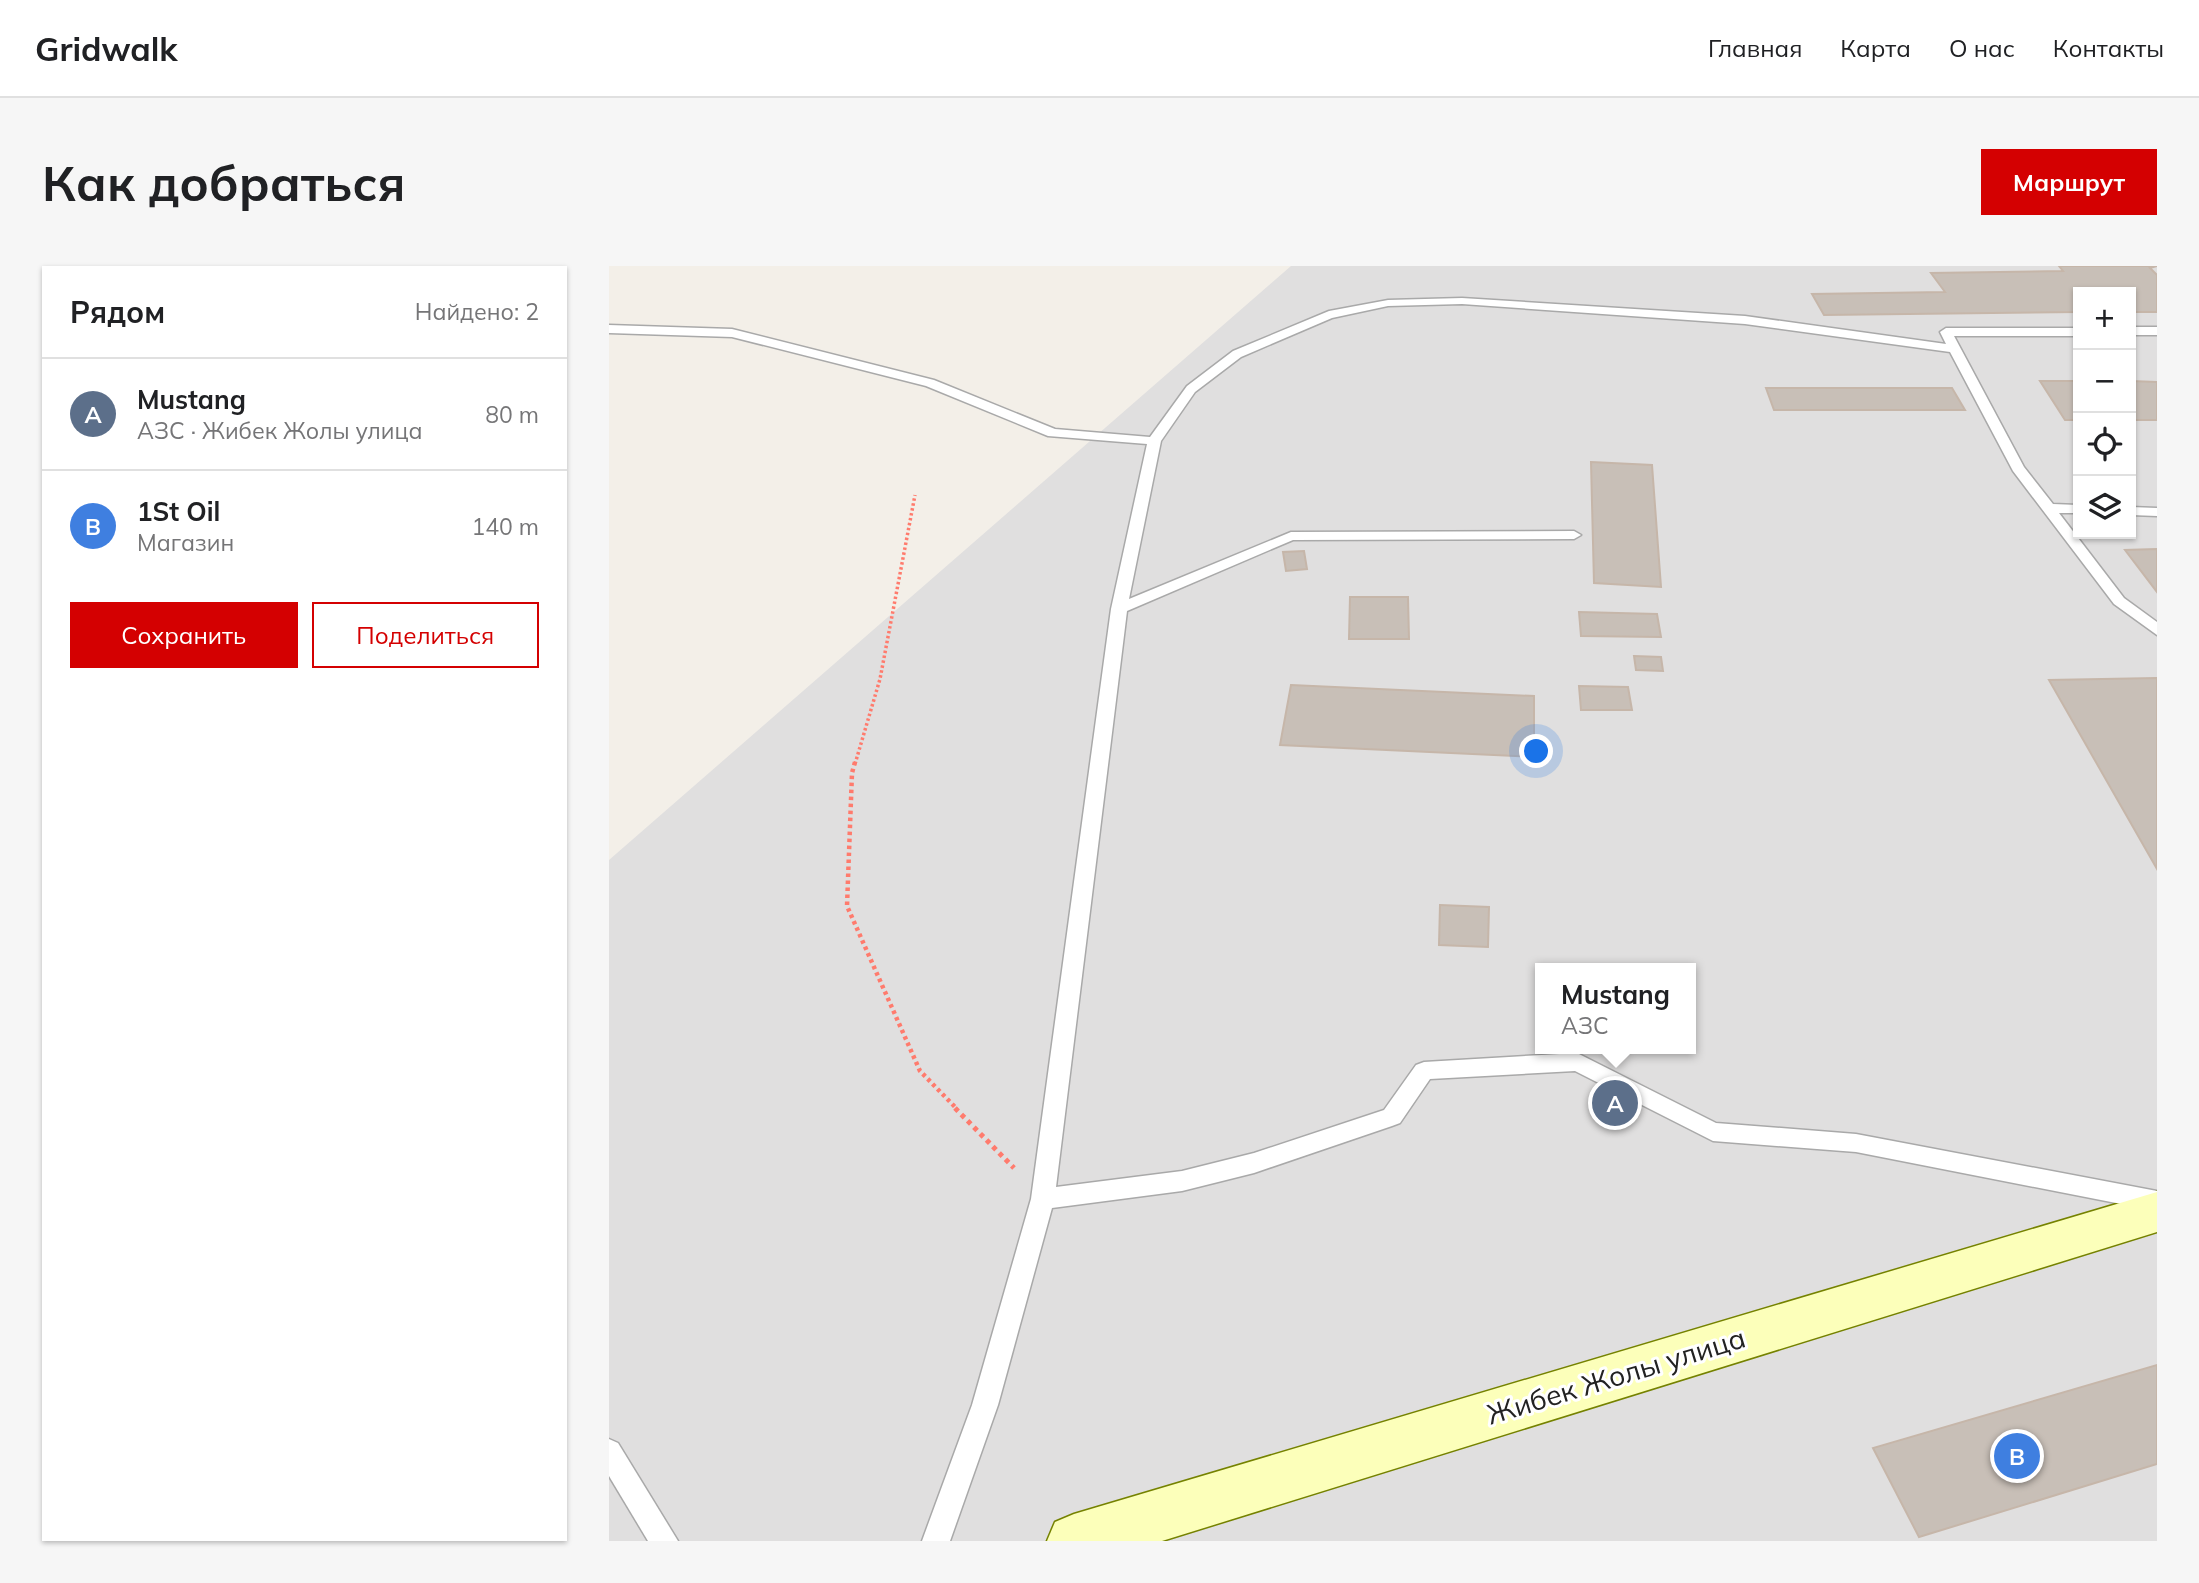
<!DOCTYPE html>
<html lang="ru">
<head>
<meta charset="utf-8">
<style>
  :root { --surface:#fff; --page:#f6f6f6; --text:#202124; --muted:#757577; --line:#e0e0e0; --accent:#d40001 }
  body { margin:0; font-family:Mulish,sans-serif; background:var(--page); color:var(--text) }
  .controls { position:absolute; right:21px; top:21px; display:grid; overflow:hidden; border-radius:0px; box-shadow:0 2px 5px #0004 }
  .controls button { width:63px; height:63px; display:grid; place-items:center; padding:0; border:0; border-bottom:2px solid var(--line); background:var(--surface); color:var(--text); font:35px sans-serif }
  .you { position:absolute; left:928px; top:486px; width:24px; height:24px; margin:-18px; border:5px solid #fff; border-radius:50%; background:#1a73e8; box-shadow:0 0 0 10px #1a73e833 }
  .badge { display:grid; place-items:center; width:46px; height:46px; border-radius:50%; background:var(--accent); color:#fff; font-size:23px; font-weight:700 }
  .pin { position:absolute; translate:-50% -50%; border:4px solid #fff; box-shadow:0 2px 7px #0006 }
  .popup { position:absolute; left:926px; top:697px; width:161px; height:91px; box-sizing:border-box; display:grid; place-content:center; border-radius:0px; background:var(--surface); filter:drop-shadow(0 2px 5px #0005); font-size:23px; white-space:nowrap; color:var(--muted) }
  .popup b { font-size:26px; color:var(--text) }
  .popup::after { content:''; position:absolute; left:50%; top:100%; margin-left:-14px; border:14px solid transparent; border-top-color:var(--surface) }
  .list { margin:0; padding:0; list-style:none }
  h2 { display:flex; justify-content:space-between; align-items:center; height:91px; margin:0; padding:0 28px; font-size:30px }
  h2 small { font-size:23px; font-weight:400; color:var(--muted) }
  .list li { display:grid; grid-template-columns:46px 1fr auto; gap:21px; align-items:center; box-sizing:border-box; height:112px; padding:0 28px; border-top:2px solid var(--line) }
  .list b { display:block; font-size:26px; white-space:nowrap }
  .list p { margin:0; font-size:23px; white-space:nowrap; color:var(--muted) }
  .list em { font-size:23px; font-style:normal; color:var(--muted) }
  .actions { display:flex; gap:14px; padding:21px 28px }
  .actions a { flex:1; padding:16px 0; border:2px solid var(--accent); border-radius:0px; text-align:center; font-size:24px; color:var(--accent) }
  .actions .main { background:var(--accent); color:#fff }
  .icon { flex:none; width:38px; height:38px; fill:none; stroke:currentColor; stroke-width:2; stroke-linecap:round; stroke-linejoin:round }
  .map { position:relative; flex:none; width:1548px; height:1275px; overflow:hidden; border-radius:0px }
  header { display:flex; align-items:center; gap:42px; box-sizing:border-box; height:98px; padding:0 35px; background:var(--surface); border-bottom:2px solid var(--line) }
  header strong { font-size:33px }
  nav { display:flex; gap:38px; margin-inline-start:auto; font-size:24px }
  .intro { display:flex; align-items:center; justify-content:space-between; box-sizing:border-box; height:168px; padding:0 42px }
  h1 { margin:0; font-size:49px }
  .button { padding:18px 32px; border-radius:0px; background:var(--accent); color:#fff; font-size:24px; font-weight:700 }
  main { display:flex; gap:42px; padding:0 42px }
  aside { flex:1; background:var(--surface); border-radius:0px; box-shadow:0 2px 5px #0004 }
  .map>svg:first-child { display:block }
</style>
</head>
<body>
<header>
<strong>Gridwalk</strong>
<nav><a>Главная</a><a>Карта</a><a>О нас</a><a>Контакты</a></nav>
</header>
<div class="intro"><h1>Как добраться</h1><a class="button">Маршрут</a></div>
<main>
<aside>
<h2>Рядом<small>Найдено: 2</small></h2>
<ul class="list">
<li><span class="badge" style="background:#5c6f8a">A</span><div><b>Mustang</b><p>АЗС · Жибек Жолы улица</p></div><em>80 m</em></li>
<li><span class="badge" style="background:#3f7fe0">B</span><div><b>1St Oil</b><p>Магазин</p></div><em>140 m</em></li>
</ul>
<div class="actions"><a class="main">Сохранить</a><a>Поделиться</a></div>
</aside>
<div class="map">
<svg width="1548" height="1275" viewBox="0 0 1548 1275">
  <rect width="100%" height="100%" fill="#f3efe8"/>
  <path fill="#e0dfdf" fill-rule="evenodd" d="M682,0h866v1275h-1548v-681zM1469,26h53v242h-53zM931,702h150v81h-150z"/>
  <g fill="#c8bfb7" stroke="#c6b6a9" stroke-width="2">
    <path d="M1450,0h98l-7,2 7,7v37h-26v-20h-53v20l-254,3 -12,-21 133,-2 -14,-19 132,-2z"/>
    <path d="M1431,115h38v39h-13z"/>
    <path d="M1522,115l26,1v38h-26z"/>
    <path d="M1157,122h186l13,22h-191z"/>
    <path d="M982,196l61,3 9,122 -67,-4z"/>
    <path d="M1548,283v43l-32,-42z"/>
    <path d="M695,285l3,18 -21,2 -3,-19z"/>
    <path d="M741,331h58l1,42h-60z"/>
    <path d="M970,346l78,2 4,23 -80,-1z"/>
    <path d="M1025,390l27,1 2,14 -27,-1z"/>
    <path d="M1548,412v191l-108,-189z"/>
    <path d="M682,419l243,11v61l-254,-12z"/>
    <path d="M970,420l49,1 4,23h-51z"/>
    <path d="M831,639l49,2 -1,40 -49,-2z"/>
    <path d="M1548,1099v99l-238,73 -46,-89z"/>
  </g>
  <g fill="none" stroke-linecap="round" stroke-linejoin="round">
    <g stroke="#a9a9a9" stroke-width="3">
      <g id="lane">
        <path d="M853,32l283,18 201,28 -6,-12 6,-4h132v8h-124l70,131 29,37 25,1v8h-19l65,85 33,24v13l-43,-31 -101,-133 -63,-119 -205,-28 -283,-20 -74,2 -56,12 -91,39 -46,35 -34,49 -32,158 162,-67 283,-1 7,4 -7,4 -281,1 -166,71 -71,576 126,-16 72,-18 130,-43 32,-45 8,-3 153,-9 139,70 140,11 301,57v20l-301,-59 -143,-11 -138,-70 -145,8 -30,44 -8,3 -138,47 -72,18 -130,17 -54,197 -48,136h-28l50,-136 59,-206 80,-590 36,-165 -99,-8 -122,-50 -194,-49 -123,-4v-8l123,4 202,51 121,49 95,8 37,-51 46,-35 96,-40 59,-11z"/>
        <rect x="1522" y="61" width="26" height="8"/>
        <path d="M1522,241l26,1v8l-26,-1z"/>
        <path d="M0,1173l9,4 60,98h-30l-39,-65z"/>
      </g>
    </g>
    <g stroke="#758200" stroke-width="3">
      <path id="secondary" d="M1548,926v40l-995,309h-115l8,-19 19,-8z"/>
    </g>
    <path stroke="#ff7b6d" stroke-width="3.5" stroke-dasharray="2.5 2.5" stroke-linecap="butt" d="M246,498l25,-85 35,-184"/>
    <path stroke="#ff7b6d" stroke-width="4.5" stroke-dasharray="3.5 3.5" stroke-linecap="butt" d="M246,496l-3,11 -5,133 73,165 37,38"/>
    <path stroke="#ff7b6d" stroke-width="5" stroke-dasharray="4.5 4.5" stroke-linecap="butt" d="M346,842l59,60"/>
    <use href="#lane" fill="#fff" fill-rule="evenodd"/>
    <use href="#secondary" fill="#fcffba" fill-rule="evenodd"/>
  </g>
  <g text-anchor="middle" stroke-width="6" stroke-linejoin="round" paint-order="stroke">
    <g font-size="28" fill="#222" stroke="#fff">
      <text transform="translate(1007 1110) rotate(-17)" y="10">Жибек Жолы улица</text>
    </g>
  </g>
</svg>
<div class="controls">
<button>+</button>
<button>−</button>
<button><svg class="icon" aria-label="locate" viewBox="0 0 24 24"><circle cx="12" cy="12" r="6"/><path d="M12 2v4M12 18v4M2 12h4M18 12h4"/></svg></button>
<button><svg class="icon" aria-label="layers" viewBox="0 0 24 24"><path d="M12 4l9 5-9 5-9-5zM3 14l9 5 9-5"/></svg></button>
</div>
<div class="you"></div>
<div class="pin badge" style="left:1006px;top:837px;background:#5c6f8a">A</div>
<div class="popup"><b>Mustang</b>АЗС</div>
<div class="pin badge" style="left:1408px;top:1190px;background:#3f7fe0">B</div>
</div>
</main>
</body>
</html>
